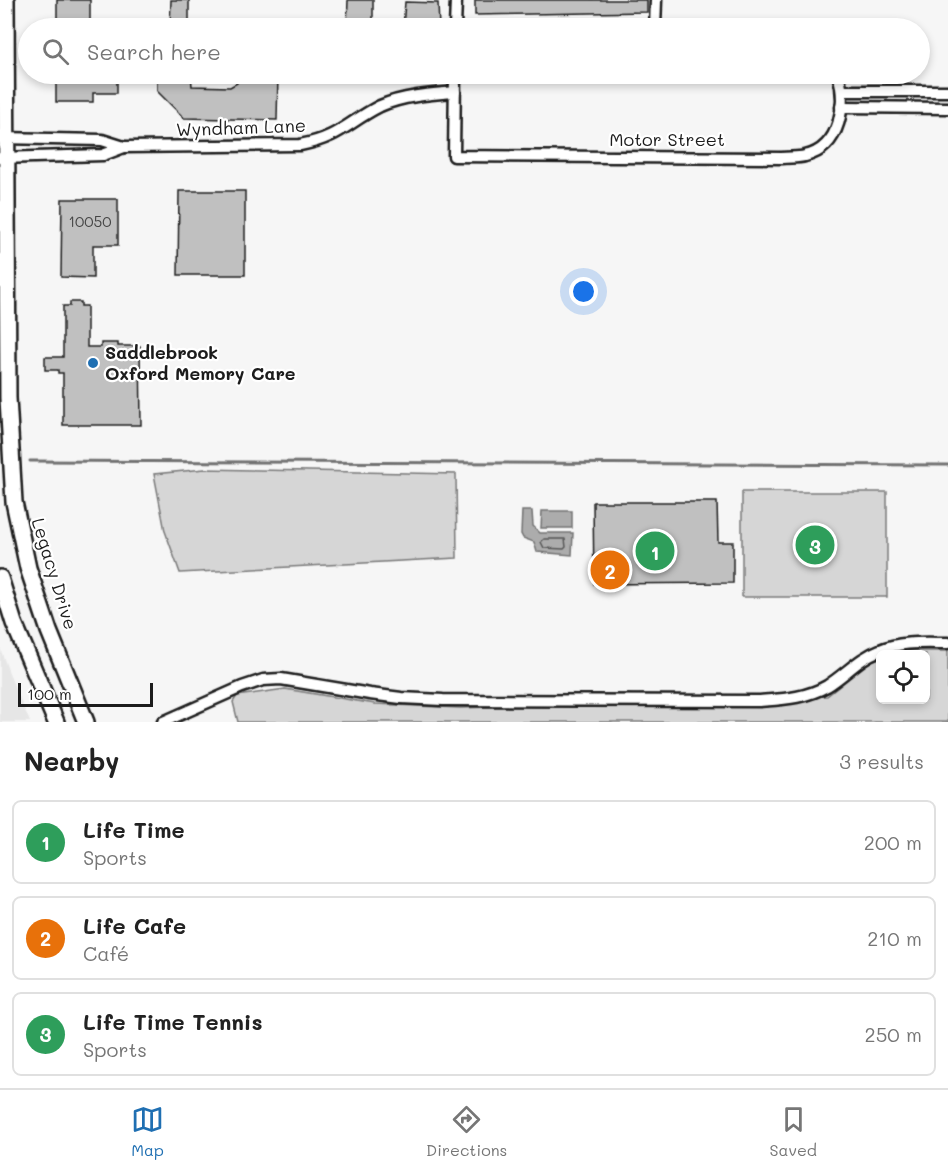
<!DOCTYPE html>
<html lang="en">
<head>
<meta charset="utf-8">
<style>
  :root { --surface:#fff; --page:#f6f6f6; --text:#222; --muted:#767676; --line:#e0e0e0; --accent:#1f6fb2 }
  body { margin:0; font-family:Mali,sans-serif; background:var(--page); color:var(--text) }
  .controls { position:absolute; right:18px; bottom:18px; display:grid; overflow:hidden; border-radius:9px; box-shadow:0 3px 9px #0003 }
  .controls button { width:54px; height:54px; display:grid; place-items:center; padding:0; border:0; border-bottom:2px solid var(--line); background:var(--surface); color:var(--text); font:30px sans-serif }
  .scale { position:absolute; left:18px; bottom:15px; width:135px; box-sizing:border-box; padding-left:6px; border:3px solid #1c1c1c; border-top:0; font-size:16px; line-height:21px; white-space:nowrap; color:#1c1c1c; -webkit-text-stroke:4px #fff; paint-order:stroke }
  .you { position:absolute; left:584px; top:292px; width:21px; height:21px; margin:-15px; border:4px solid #fff; border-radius:50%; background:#1a73e8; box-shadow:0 0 0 9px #1a73e833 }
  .badge { display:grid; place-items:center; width:39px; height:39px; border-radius:50%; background:var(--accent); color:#fff; font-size:20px; font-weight:700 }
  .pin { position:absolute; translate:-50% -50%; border:3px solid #fff; box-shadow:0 2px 6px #0006 }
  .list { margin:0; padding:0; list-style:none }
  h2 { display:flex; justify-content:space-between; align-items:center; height:78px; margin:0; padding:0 24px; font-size:26px }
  h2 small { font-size:20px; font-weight:400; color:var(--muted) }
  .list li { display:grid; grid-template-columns:39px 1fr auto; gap:18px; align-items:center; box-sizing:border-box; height:84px; margin:0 12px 12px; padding:0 12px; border:2px solid var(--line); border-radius:9px }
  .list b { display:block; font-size:22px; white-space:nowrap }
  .list p { margin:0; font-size:20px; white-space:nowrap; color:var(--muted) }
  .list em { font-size:20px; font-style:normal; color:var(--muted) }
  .icon { flex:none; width:33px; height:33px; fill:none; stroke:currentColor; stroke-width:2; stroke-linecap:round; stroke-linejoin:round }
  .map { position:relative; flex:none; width:948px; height:722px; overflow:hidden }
  .search { position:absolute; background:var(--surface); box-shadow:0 3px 9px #0003; left:18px; right:18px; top:18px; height:66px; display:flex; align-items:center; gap:15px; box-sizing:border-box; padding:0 21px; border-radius:33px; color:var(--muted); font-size:22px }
  .sheet { height:366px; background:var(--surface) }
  nav { display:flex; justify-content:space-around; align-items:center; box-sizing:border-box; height:84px; border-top:2px solid var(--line); background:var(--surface); font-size:16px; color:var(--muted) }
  nav a { display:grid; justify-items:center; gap:3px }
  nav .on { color:var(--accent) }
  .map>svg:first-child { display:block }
</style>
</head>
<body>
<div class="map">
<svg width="948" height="722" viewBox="0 0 948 722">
  <rect width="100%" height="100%" fill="#f6f6f6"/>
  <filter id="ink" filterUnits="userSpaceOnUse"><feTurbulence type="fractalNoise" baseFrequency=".0167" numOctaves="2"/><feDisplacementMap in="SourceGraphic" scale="12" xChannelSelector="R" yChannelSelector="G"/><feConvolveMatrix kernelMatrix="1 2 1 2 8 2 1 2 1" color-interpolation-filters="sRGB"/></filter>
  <g filter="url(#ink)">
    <path fill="#e6e6e6" d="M0,648l12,33 18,41h-30z"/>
    <g fill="#d6d6d6" stroke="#797979" stroke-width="1.5">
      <path d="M205,469l251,5 1,84 -277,15 -15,-42 -11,-57z"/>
      <rect x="742" y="492" width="145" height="105"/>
      <path d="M903,651h45v71h-710l-5,-20 4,-6 48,-7 90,15 85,4 367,-12 44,-35 9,-3v42h46v-46h-35z"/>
    </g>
    <g fill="#acacac" stroke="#727272" stroke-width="1.5">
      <path d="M522,511h10l1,15 7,7h33l-1,22 -35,-3 -3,-10 -11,-4 -2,-4z"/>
      <path d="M542,511h30v17h-31z"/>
    </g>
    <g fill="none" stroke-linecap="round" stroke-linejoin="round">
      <path stroke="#565656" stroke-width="1.5" d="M544,539h21l1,8 -2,2 -20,-1 -3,-6z"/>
      <path stroke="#727272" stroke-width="3" d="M30,461l918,4"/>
    </g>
    <g fill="#c0c0c0" stroke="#1c1c1c" stroke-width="1.5">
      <rect x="57" y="0" width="33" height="28"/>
      <path d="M171,0h18v28h-19z"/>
      <path d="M348,0h25v28h-26z"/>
      <path d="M475,0h172v12l-172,3z"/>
      <path d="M405,2l33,1 1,25h-36z"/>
      <path d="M56,74h61v19h-24v9h-37z"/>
      <path d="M157,74h34l1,12 38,1 7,-4v-9h41l-1,46 -93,-2 -27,-27z"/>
      <path d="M179,191h66v84h-67z"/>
      <path d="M62,199h56v46h-25v33l-32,-1z"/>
      <path d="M70,302h11v4h6v41h14v-4h17v3h22l1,79h-78v-52h-5v-3h-13v-13h18v-51h7z"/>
      <path d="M593,502h124l1,40h15v41l-139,1z"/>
    </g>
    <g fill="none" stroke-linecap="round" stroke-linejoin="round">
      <g stroke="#1c1c1c" stroke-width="15">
        <g id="street">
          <path d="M455,28l1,-28"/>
          <path d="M655,28l1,-28"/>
          <path d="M455,74l-1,82 328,2c7,-1 16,0 23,-2 36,-8 42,-53 33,-82"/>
          <path d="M842,91h106"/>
          <path d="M841,107l107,1"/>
          <path d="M0,138l102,2 22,7 176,-2c39,-7 48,-23 80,-39 23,-10 50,-12 75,-14"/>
          <path d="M0,158l103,-3 21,-8"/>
          <path d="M163,722l79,-35 21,-7 18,-1 89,15 31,4 42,2 317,1c24,-2 46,-3 67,-15 19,-12 32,-28 53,-36 21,-9 45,-7 68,-7"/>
        </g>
      </g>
      <g stroke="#1c1c1c" stroke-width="20">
        <g id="secondary">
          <path d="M6,0l2,398 6,104 14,66 21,63 37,91"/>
          <path d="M0,578l14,45 42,99"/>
        </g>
      </g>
      <use href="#street" stroke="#fff" stroke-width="10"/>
      <use href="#secondary" stroke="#fff" stroke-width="15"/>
    </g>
  </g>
  <circle fill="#1f6fb2" stroke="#fff" stroke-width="2" cx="93" cy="363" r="6"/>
  <g text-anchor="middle" stroke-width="4.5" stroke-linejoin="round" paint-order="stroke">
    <g font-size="15" fill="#454545">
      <text x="90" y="227">10050</text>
    </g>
    <g font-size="18" fill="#1c1c1c" stroke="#fff">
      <text transform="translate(241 128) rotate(-2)" y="6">Wyndham Lane</text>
      <text x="667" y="146">Motor Street</text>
      <text transform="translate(54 574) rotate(73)" y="6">Legacy Drive</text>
    </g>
    <g font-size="18" font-weight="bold" fill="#1c1c1c" stroke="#fff" text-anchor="start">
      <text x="105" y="359">Saddlebrook<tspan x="105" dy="21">Oxford Memory Care</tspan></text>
    </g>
  </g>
</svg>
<div class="controls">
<button><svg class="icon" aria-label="locate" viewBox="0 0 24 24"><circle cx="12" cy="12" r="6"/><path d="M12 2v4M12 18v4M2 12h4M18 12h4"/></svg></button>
</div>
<div class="scale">100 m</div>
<div class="you"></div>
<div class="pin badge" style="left:655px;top:551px;background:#2e9e5b">1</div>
<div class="pin badge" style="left:610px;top:570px;background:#e8710a">2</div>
<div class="pin badge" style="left:815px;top:545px;background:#2e9e5b">3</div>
<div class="search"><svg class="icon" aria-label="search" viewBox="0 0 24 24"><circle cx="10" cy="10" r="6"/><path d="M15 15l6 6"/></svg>Search here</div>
</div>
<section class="sheet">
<h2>Nearby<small>3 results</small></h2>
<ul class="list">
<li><span class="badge" style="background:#2e9e5b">1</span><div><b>Life Time</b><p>Sports</p></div><em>200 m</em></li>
<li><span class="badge" style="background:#e8710a">2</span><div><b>Life Cafe</b><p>Café</p></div><em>210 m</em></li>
<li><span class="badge" style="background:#2e9e5b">3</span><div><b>Life Time Tennis</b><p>Sports</p></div><em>250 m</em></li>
</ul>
</section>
<nav>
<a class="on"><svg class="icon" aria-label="map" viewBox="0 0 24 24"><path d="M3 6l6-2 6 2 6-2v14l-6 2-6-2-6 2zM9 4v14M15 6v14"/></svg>Map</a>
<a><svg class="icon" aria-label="directions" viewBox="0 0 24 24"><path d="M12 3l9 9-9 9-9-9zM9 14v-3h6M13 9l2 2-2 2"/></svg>Directions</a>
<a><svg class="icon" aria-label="saved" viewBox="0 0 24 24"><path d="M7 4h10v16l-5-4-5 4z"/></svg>Saved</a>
</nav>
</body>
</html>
